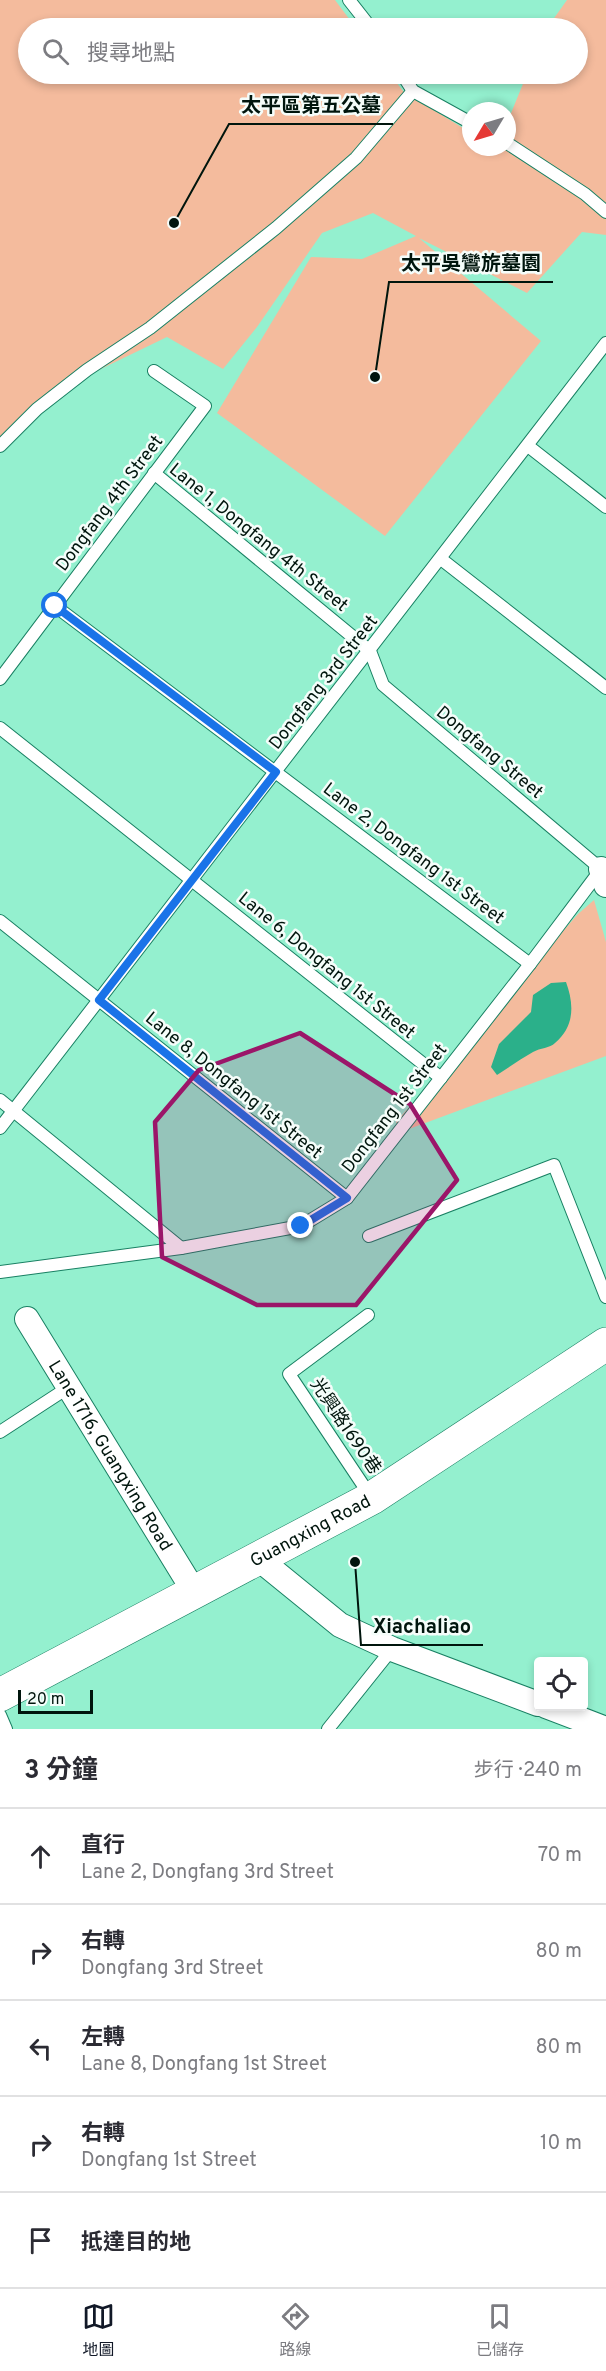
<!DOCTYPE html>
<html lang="zh-TW">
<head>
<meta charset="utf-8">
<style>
  :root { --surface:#fff; --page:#f2f2f3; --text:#2b2b33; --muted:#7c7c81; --line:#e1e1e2; --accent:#111827 }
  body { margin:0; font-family:Overpass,"Noto Sans TC",sans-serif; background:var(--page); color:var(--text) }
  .controls { position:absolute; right:18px; bottom:18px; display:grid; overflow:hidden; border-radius:6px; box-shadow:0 3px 9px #0003 }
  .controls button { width:54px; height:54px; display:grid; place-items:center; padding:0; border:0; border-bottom:2px solid var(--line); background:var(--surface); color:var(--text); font:30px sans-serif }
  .compass { position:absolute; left:462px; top:102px; width:54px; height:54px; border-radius:50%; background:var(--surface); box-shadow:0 3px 9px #0003; rotate:232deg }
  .scale { position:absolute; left:18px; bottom:15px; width:75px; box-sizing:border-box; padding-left:6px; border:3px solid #00150d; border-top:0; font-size:16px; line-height:21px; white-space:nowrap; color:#00150d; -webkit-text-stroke:4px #f5fdfa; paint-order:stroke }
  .stop { position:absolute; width:18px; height:18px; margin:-14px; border:4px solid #1a73e8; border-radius:50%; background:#fff }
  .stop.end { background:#1a73e8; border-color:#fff; box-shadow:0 2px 6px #0008 }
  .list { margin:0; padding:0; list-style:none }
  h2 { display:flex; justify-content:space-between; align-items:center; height:78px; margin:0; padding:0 24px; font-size:26px }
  h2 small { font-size:20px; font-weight:400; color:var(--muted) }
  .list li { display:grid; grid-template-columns:39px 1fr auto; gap:18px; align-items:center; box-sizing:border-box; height:96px; padding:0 24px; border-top:2px solid var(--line) }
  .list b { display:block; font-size:22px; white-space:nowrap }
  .list p { margin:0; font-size:20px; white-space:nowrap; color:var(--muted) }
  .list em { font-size:20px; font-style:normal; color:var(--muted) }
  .icon { flex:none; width:33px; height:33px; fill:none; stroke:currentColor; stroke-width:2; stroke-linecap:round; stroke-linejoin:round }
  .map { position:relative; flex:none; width:606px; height:1729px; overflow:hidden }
  .search { position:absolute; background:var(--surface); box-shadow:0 3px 9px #0003; left:18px; right:18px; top:18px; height:66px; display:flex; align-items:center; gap:15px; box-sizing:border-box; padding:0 21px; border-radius:33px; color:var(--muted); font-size:22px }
  .sheet { height:558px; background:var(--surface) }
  nav { display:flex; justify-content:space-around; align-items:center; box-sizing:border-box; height:84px; border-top:2px solid var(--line); background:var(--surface); font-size:16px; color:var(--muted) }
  nav a { display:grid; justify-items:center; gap:3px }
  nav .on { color:var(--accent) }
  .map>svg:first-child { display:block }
</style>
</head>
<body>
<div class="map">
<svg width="606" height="1729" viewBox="0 0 606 1729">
  <rect width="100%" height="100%" fill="#94f0cf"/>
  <g fill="#f4bb9d">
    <path d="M0,0h335l21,28h-328v46h362l13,17 68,42v14h36v-24l20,-49h51v-46h-31l20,-28h39v235l-24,-3 -55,61 -108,-55 122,103 -156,195 -168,-123 94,-156 51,2 54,-23 -43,-23 -51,20 -65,94 -34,42 -56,-32 -120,58 -47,56z"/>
    <path d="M594,900l12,42v114l-205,76 -5,-10 182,-208z"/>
  </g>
  <path fill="#2bb08a" d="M566,982c8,22 9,44 -11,61 -5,5 -15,5 -22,9 -12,7 -24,15 -36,23l-6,-8 8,-23 32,-32 2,-17 18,-12z"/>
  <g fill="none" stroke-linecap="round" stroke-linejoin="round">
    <g stroke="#198063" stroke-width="14">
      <g id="service">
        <path d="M349,0l22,28"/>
        <path d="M402,74l11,17 58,32"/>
        <path d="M507,143l78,51 21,18"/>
        <path d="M0,446l37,-37 50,-39 63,-42 126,-100 80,-70 57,-67"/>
        <path d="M528,446l78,61"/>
        <path d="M154,473l216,178 13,34 218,184"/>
        <path d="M441,559l165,129"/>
        <path d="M55,606l475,358"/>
        <path d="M0,679l205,-273 -51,-35"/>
        <path d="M0,728l441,350"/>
        <path d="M0,921l347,277"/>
        <path d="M0,1100l181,148"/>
        <path d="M0,1128l606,-785"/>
        <path d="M369,1236l185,-71 52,132"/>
        <path d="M0,1272l181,-24 120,-22 46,-28 183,-234 72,-96"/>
        <path d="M368,1315l-79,59 82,123"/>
        <path d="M0,1432l69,-45"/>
        <path d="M0,1715l6,14"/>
        <path d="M328,1729l64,-80"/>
      </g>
    </g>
    <g stroke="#198063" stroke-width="26">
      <g id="minor">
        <path d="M601,869l5,16"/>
        <path id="s1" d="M27,1319l168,274"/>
        <path d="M259,1559l81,66 52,24 146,55"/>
        <path d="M546,1706l60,23"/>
      </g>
    </g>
    <g stroke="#198063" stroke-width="34">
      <g id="secondary">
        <path id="s2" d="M0,1695l372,-197 234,-154"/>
      </g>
    </g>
    <use href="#service" stroke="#fff" stroke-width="12"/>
    <use href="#minor" stroke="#fff" stroke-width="24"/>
    <use href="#secondary" stroke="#fff" stroke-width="33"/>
  </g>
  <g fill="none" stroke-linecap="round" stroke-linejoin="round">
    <path stroke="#1a73e8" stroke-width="8" d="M55,606l221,166 -177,228 248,198 -46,28"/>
  </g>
  <path fill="#9b1669" fill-opacity="0.2" stroke="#9b1669" stroke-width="4.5" stroke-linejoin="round" d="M300,1033l110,71 47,76 -101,125h-99l-95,-48 -7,-135 44,-52z"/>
  <g text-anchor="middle" stroke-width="5" stroke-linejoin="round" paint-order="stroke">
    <g font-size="18" fill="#00150d" stroke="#f5fdfa">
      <text transform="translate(109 503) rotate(-53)" y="6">Dongfang 4th Street</text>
      <text transform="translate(259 537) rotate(39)" y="6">Lane 1, Dongfang 4th Street</text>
      <text transform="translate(323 682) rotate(-52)" y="6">Dongfang 3rd Street</text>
      <text transform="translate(490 752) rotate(40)" y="6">Dongfang Street</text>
      <text transform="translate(414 853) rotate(37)" y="6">Lane 2, Dongfang 1st Street</text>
      <text transform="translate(327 965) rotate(39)" y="6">Lane 6, Dongfang 1st Street</text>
      <text transform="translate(234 1085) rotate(39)" y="6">Lane 8, Dongfang 1st Street</text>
      <text transform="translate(394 1108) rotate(-52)" y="6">Dongfang 1st Street</text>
      <text transform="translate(346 1426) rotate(56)" y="6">光興路1690巷</text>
      <text dy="6" stroke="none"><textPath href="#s1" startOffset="160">Lane 1716, Guangxing Road</textPath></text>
      <text dy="6" stroke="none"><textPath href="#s2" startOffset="351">Guangxing Road</textPath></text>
    </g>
  </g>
  <path fill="none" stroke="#00150d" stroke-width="2" d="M174 223L229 124H393M375 377L389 282H553M355 1562L361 1645H483"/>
  <g fill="#00150d" stroke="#f5fdfa" stroke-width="2">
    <circle cx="174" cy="223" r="6"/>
    <circle cx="375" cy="377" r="6"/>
    <circle cx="355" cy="1562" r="6"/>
  </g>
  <g font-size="20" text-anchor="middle" font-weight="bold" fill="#00150d" stroke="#f5fdfa" stroke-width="5" stroke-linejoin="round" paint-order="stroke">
    <text x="311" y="112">太平區第五公墓</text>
    <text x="471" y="270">太平吳鸞旂墓園</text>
    <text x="422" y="1633">Xiachaliao</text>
  </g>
</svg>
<div class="controls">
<button><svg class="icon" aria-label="locate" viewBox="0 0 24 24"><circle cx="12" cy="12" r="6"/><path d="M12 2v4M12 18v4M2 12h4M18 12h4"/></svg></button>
</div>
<svg class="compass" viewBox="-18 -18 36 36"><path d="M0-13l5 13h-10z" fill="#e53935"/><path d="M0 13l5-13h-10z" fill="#7c7c81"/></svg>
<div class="scale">20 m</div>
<div class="stop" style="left:55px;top:606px"></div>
<div class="stop end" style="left:301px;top:1226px"></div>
<div class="search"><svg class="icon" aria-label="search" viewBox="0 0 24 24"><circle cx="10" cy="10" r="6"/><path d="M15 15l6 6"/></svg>搜尋地點</div>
</div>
<section class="sheet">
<h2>3 分鐘<small>步行 · 240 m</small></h2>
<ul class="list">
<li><svg class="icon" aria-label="ahead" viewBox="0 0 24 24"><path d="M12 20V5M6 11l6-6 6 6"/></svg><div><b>直行</b><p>Lane 2, Dongfang 3rd Street</p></div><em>70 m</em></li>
<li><svg class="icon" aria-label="right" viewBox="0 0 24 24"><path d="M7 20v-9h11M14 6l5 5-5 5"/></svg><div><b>右轉</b><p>Dongfang 3rd Street</p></div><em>80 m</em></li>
<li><svg class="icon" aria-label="left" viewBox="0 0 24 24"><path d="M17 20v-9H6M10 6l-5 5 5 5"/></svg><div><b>左轉</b><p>Lane 8, Dongfang 1st Street</p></div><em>80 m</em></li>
<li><svg class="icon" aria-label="right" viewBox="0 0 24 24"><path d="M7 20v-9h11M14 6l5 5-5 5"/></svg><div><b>右轉</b><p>Dongfang 1st Street</p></div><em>10 m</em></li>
<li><svg class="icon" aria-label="arrive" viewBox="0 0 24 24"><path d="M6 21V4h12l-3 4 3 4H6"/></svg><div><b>抵達目的地</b></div></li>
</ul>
</section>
<nav>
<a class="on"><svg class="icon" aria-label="map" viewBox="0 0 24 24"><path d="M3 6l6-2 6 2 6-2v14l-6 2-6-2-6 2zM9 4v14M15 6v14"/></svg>地圖</a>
<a><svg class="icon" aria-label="directions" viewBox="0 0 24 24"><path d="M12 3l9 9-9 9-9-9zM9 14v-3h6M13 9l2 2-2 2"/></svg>路線</a>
<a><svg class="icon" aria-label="saved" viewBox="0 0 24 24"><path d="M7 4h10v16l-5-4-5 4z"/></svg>已儲存</a>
</nav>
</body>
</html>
